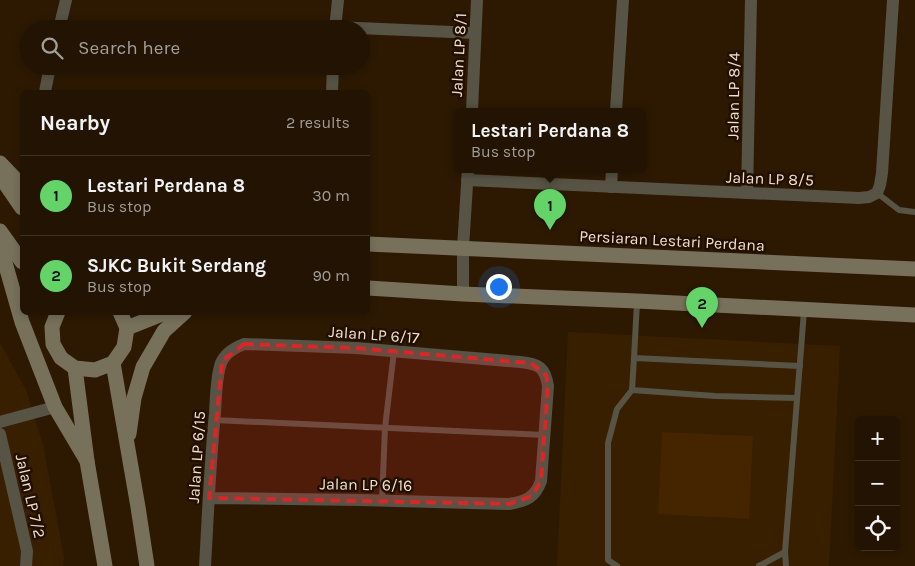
<!DOCTYPE html>
<html lang="en">
<head>
<meta charset="utf-8">
<style>
  :root { --surface:#221302; --page:#2a1c0c; --text:#f1f3f6; --muted:#a29e99; --line:#3f3224; --accent:#64d468 }
  body { margin:0; font-family:Karla,sans-serif; background:var(--page); color:var(--text) }
  .controls { position:absolute; right:15px; bottom:15px; display:grid; overflow:hidden; border-radius:8px; box-shadow:0 2px 8px #0003 }
  .controls button { width:45px; height:45px; display:grid; place-items:center; padding:0; border:0; border-bottom:1px solid var(--line); background:var(--surface); color:var(--text); font:25px sans-serif }
  .you { position:absolute; left:498px; top:286px; width:18px; height:18px; margin:-12px; border:4px solid #fff; border-radius:50%; background:#1a73e8; box-shadow:0 0 0 8px #1a73e833 }
  .badge { display:grid; place-items:center; width:32px; height:32px; border-radius:50%; background:var(--accent); color:#111; font-size:16px; font-weight:700 }
  .pin { position:absolute; translate:-50% -41px; filter:drop-shadow(0 1px 2px #0008) }
  .pin::after { content:''; position:absolute; top:26px; width:18px; height:15px; background:inherit; clip-path:polygon(0 0,100% 0,50% 100%) }
  .popup { position:absolute; left:454px; top:108px; width:192px; height:65px; box-sizing:border-box; display:grid; place-content:center; border-radius:8px; background:var(--surface); filter:drop-shadow(0 1px 4px #0005); font-size:16px; white-space:nowrap; color:var(--muted) }
  .popup b { font-size:19px; color:var(--text) }
  .popup::after { content:''; position:absolute; left:50%; top:100%; margin-left:-10px; border:10px solid transparent; border-top-color:var(--surface) }
  .list { margin:0; padding:0; list-style:none }
  h2 { display:flex; justify-content:space-between; align-items:center; height:65px; margin:0; padding:0 20px; font-size:21px }
  h2 small { font-size:16px; font-weight:400; color:var(--muted) }
  .list li { display:grid; grid-template-columns:32px 1fr auto; gap:15px; align-items:center; box-sizing:border-box; height:80px; padding:0 20px; border-top:1px solid var(--line) }
  .list b { display:block; font-size:19px; white-space:nowrap }
  .list p { margin:0; font-size:16px; white-space:nowrap; color:var(--muted) }
  .list em { font-size:16px; font-style:normal; color:var(--muted) }
  .icon { flex:none; width:28px; height:28px; fill:none; stroke:currentColor; stroke-width:2; stroke-linecap:round; stroke-linejoin:round }
  .map { position:relative; flex:none; width:915px; height:566px; overflow:hidden }
  .search { position:absolute; background:var(--surface); box-shadow:0 2px 8px #0003; left:20px; top:20px; width:350px; height:55px; display:flex; align-items:center; gap:12px; box-sizing:border-box; padding:0 18px; border-radius:28px; color:var(--muted); font-size:19px }
  .panel { position:absolute; background:var(--surface); box-shadow:0 2px 8px #0003; left:20px; top:90px; width:350px; height:225px; border-radius:8px }
  .map>svg:first-child { display:block }
</style>
</head>
<body>
<div class="map">
<svg width="915" height="566" viewBox="0 0 915 566">
  <rect width="100%" height="100%" fill="#2d1902"/>
  <g fill="#381f00">
    <path d="M568,332l272,14 -11,220h-272z"/>
    <path d="M0,343l26,47 17,55 21,112 -1,9h-63z"/>
  </g>
  <path fill="#442500" d="M662,432l91,4 -4,83 -91,-5z"/>
  <g fill="none" stroke-linecap="round" stroke-linejoin="round">
    <g stroke="#575345" stroke-width="6">
      <path d="M877,193l22,17 16,2"/>
      <path d="M634,358l3,-56"/>
      <path d="M632,390l83,6 82,2"/>
      <path d="M214,420l330,15"/>
      <path d="M382,500l3,-72 9,-77"/>
      <path d="M617,566l-9,-6v-117l9,-34 15,-19 2,-32 166,8"/>
      <path d="M759,566l26,-14"/>
      <path d="M786,566l-1,-14 19,-241"/>
    </g>
    <g stroke="#575345" stroke-width="12">
      <path d="M59,29l7,-29"/>
      <path d="M301,29l34,-2 140,6"/>
      <path d="M335,29l3,-29"/>
      <path d="M45,92l5,-26"/>
      <path d="M332,92l1,-26"/>
      <path d="M472,111l5,-111"/>
      <path d="M616,111l7,-111"/>
      <path d="M467,180l392,18 10,-1 8,-4 3,-8 2,-12 11,-173"/>
      <path d="M611,187l1,-18"/>
      <path d="M747,193l4,-193"/>
      <path d="M463,294v-46l5,-79"/>
      <path d="M0,422l55,-15"/>
      <path d="M0,434l27,117 -1,15"/>
      <path d="M205,566c3,-51 5,-102 10,-153 1,-15 1,-36 6,-50 4,-10 13,-15 23,-19l112,4 164,14c19,2 25,5 28,24l-7,95c-6,17 -15,20 -32,23l-149,-4 -151,-2"/>
    </g>
    <g stroke="#77715b" stroke-width="15">
      <path d="M0,163l22,23"/>
      <path d="M0,176l22,32"/>
      <path d="M0,231l22,31"/>
      <path d="M368,244l547,25"/>
      <path d="M0,245l22,77 33,85 32,54"/>
      <path d="M368,288l95,6 174,7 278,14"/>
      <path d="M58,312l-6,15 1,17 8,14 14,10 20,2 18,-7 11,-16 3,-19 -7,-16"/>
      <path d="M127,328l40,-16"/>
      <path d="M113,363l25,144 9,59"/>
      <path d="M75,368l12,93 18,105"/>
      <path d="M129,434l5,-36 9,-31 21,-36 21,-19"/>
    </g>
  </g>
  <path fill="#d62828" fill-opacity="0.2" stroke="#d62828" stroke-width="4" stroke-dasharray="10 6" stroke-linejoin="round" d="M244,344l112,4 175,15 15,12 2,11 -7,95 -9,15 -23,8 -300,-6 13,-137z"/>
  <g text-anchor="middle" stroke-width="5" stroke-linejoin="round" paint-order="stroke">
    <g font-size="16" fill="#eee0d2" stroke="#230f00">
      <text transform="translate(458 55) rotate(-87)" y="6">Jalan LP 8/1</text>
      <text transform="translate(733 96) rotate(-89)" y="6">Jalan LP 8/4</text>
      <text transform="translate(770 178) rotate(2)" y="6">Jalan LP 8/5</text>
      <text transform="translate(672 240) rotate(3)" y="6">Persiaran Lestari Perdana</text>
      <text transform="translate(374 334) rotate(4)" y="6">Jalan LP 6/17</text>
      <text transform="translate(196 457) rotate(-86)" y="6">Jalan LP 6/15</text>
      <text transform="translate(366 484) rotate(1)" y="6">Jalan LP 6/16</text>
      <text transform="translate(31 496) rotate(77)" y="6">Jalan LP 7/2</text>
    </g>
  </g>
</svg>
<div class="controls">
<button>+</button>
<button>−</button>
<button><svg class="icon" aria-label="locate" viewBox="0 0 24 24"><circle cx="12" cy="12" r="6"/><path d="M12 2v4M12 18v4M2 12h4M18 12h4"/></svg></button>
</div>
<div class="you"></div>
<div class="pin badge" style="left:550px;top:230px">1</div>
<div class="popup"><b>Lestari Perdana 8</b>Bus stop</div>
<div class="pin badge" style="left:702px;top:328px">2</div>
<div class="search"><svg class="icon" aria-label="search" viewBox="0 0 24 24"><circle cx="10" cy="10" r="6"/><path d="M15 15l6 6"/></svg>Search here</div>
<section class="panel">
<h2>Nearby<small>2 results</small></h2>
<ul class="list">
<li><span class="badge">1</span><div><b>Lestari Perdana 8</b><p>Bus stop</p></div><em>30 m</em></li>
<li><span class="badge">2</span><div><b>SJKC Bukit Serdang</b><p>Bus stop</p></div><em>90 m</em></li>
</ul>
</section>
</div>
</body>
</html>
